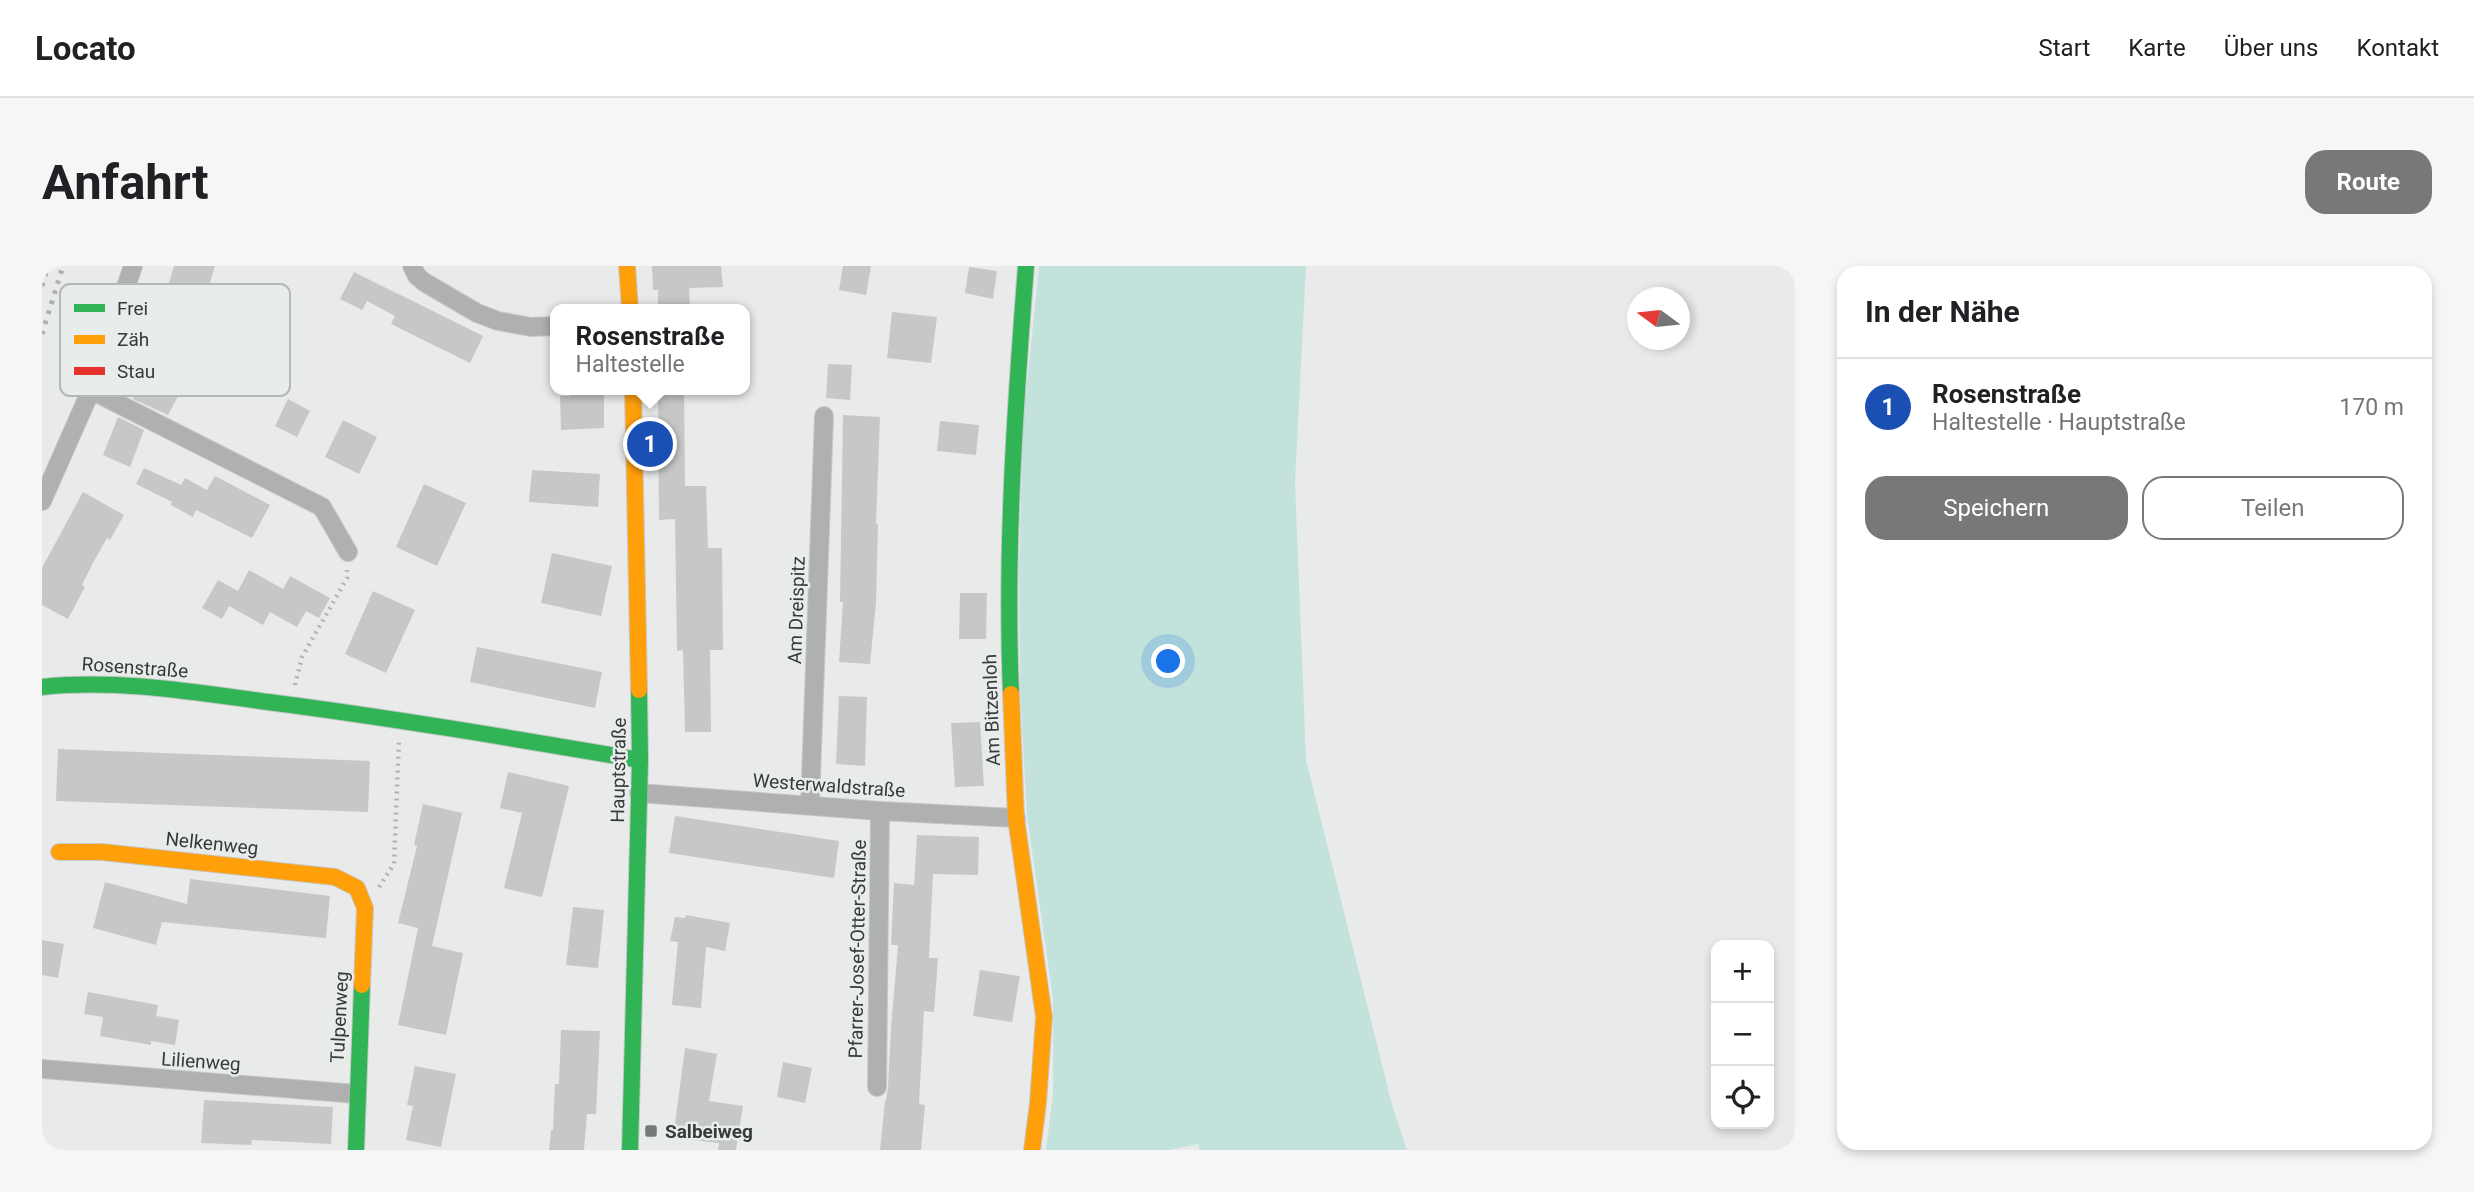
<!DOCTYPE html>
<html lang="de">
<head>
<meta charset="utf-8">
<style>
  :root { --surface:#fff; --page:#f6f6f6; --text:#202124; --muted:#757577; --line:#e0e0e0; --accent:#777878 }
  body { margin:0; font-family:Roboto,sans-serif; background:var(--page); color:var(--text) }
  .controls { position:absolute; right:21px; bottom:21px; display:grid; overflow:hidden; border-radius:14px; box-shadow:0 4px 10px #0003 }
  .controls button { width:63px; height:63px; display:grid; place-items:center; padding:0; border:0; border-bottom:2px solid var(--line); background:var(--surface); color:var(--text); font:35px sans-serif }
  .compass { position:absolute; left:1585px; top:21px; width:63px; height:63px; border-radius:50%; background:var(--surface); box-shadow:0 4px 10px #0003; rotate:285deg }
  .you { position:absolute; left:1127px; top:396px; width:24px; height:24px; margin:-18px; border:5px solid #fff; border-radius:50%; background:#1a73e8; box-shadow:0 0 0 10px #1a73e833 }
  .badge { display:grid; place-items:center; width:46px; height:46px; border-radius:50%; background:var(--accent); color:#fff; font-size:23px; font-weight:700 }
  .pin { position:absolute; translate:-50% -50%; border:4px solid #fff; box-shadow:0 2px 7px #0006 }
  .popup { position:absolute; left:508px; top:38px; width:200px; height:91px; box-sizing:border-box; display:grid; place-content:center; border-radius:14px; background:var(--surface); filter:drop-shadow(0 2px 5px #0005); font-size:23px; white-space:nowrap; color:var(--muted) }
  .popup b { font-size:26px; color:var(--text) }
  .popup::after { content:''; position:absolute; left:50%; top:100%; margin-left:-14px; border:14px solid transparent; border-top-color:var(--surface) }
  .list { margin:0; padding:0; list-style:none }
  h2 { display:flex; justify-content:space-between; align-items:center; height:91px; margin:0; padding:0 28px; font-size:30px }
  h2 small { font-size:23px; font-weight:400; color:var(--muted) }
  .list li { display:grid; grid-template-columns:46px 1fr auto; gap:21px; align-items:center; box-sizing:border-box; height:98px; padding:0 28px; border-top:2px solid var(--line) }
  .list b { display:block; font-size:26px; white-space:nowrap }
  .list p { margin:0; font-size:23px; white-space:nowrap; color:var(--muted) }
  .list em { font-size:23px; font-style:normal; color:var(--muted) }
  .actions { display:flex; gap:14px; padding:21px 28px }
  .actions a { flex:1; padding:16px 0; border:2px solid var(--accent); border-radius:21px; text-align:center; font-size:24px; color:var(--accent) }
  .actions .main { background:var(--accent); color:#fff }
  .icon { flex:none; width:38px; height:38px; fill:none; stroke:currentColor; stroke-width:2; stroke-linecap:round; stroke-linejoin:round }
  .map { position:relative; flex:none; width:1753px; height:884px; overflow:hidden; border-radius:21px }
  header { display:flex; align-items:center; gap:42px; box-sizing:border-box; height:98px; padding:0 35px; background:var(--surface); border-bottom:2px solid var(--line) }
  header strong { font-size:33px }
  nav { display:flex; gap:38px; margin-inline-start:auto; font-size:24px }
  .intro { display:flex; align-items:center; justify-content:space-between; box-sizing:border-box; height:168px; padding:0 42px }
  h1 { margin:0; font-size:49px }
  .button { padding:18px 32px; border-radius:21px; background:var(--accent); color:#fff; font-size:24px; font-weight:700 }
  main { display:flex; gap:42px; padding:0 42px }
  aside { flex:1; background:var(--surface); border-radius:21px; box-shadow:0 4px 10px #0003 }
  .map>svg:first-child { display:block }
</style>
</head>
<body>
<header>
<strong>Locato</strong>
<nav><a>Start</a><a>Karte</a><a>Über uns</a><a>Kontakt</a></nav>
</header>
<div class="intro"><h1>Anfahrt</h1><a class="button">Route</a></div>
<main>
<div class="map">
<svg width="1753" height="884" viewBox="0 0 1753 884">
  <rect width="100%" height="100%" fill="#e9ebea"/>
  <path fill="#c2e2db" d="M997,0h267l-11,216 11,278 86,345 15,45h-207l-2,-6 -29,6h-123l7,-56v-95l-26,-184 -7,-124 -1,-123 4,-146z"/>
  <g fill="#c6c8c7">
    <path d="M132,0h41l-17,55 -37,-12z"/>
    <path d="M610,0h69l2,21 -34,1 1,21h-32v-19h-5z"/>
    <path d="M801,0h28l-5,29 -27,-5z"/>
    <path d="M927,1l28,4 -4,28 -28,-6z"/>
    <path d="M312,6l129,64 -13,27 -79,-39 4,-8 -28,-15 -5,9 -22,-11z"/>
    <path d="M850,46l45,5 -6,46 -44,-5z"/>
    <path d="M120,78l34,18 -28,53 -35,-16z"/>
    <path d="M786,98l24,1 -2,35 -24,-2z"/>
    <path d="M528,124h34v38l-43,2 -1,-34h10z"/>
    <path d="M616,124h26l1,96h21l2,62h14l1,102h-13l1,82h-26l-2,-82 -6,1 -2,-132 -16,1z"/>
    <path d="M246,133l22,12 -13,26 -22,-11z"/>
    <path d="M801,149l37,2 -4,107h2l-2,79 -6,61 -31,-2 4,-60h-3z"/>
    <path d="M76,151l26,13 -14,37 -27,-12z"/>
    <path d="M301,154l34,17 -18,37 -34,-17z"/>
    <path d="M898,155l39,4 -3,30 -39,-4z"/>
    <path d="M102,202l37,17 4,-7 22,12 8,-14 55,29 -18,33 -56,-28 -3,7 -22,-12 1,-3 -36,-18z"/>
    <path d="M490,204l68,4 -2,33 -69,-5z"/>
    <path d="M382,218l42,19 -29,63 -41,-19z"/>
    <path d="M41,226l41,23 -14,25 -3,-2 -13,23 -12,24 3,2 -17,32 -26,-14v-37z"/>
    <path d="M510,287l60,13 -11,50 -60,-13z"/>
    <path d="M207,304l34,19 7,-13 40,22 -11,20 -13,-7 -9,16 -27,-15 -7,13 -34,-19 -7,13 -20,-11 16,-28 20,11z"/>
    <path d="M331,325l42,19 -29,63 -41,-19z"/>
    <path d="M918,327h27l-1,46h-27z"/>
    <path d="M435,381l125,25 -7,36 -125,-26z"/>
    <path d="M797,430l28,1 -2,69 -29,-2z"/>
    <path d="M938,456l4,64 -29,1 -4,-64z"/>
    <path d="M16,483l312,12 -2,51 -312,-11z"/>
    <path d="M466,506l61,14 -27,111 -38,-9 18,-75 -22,-5z"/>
    <path d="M381,538l39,9 -30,133 31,7 -17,82 -48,-10 20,-97 -20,-5 19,-77 -3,-1z"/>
    <path d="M633,550l164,25 -5,37 -165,-25z"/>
    <path d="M875,569l62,2 -1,38 -45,-1 -4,84h9l-4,54 -10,-1 -5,93 6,1 -4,45h-41l5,-49h1l2,-14 3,-59 7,-83h-7l3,-62 20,2z"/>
    <path d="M148,613l140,17 -4,42 -164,-16 -6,23 -63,-17 12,-46 82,22z"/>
    <path d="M531,641l31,3 -6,58 -32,-3z"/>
    <path d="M644,649l44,8 -5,28 -19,-4 -5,61 -29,-3 6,-63 -8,-1 5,-24 10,1z"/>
    <path d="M0,674l22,4 -6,34 -16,-3z"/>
    <path d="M938,704l40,6 -8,46 -39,-6z"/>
    <path d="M46,726l70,13 -2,11 23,4 -4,25 -24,-4v4l-51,-9 3,-19 -19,-3z"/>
    <path d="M519,764l39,1 -4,83h-9l-3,36h-35l2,-20h2l2,-46h4z"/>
    <path d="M643,782l32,6 -8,47 34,5 -7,44h-18l1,-7 -46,-5z"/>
    <path d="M741,796l29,6 -7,35 -28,-6z"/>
    <path d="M373,800l41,8 -15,73 -35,-7 7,-34 -6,-1z"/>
    <path d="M162,834l129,7 -2,37 -79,-4 -1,5 -50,-2z"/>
  </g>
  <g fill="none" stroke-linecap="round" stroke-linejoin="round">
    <g stroke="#c6c8c7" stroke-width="20">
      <g id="street">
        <path d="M370,0l5,10 7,6 53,31 21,8 33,6 25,-1"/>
        <path d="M49,124l231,117 26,45"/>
        <path d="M0,235l49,-111 42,-124"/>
        <path d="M597,527l241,18 136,7"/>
        <path d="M768,539l14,-389"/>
        <path d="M0,803l315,25"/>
        <path d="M835,821l3,-276"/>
      </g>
    </g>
    <g stroke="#c6c8c7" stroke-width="18">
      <g id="fast">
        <path d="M0,421c76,-8 151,5 226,15 125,16 248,37 372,58"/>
        <path d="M969,428c-6,-143 4,-286 15,-428"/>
        <path d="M314,884l6,-165"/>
        <path d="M588,884l10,-390 -1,-70"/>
      </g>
    </g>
    <g stroke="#c6c8c7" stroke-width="18">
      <g id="slow">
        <path d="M585,0l3,43"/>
        <path d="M591,124l6,300"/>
        <path d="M969,428l5,124 28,199 -6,86 -6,47"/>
        <path d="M17,586h43l233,25 22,11 8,20 -3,77"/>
      </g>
    </g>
    <g stroke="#b1b2b2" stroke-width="4.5" stroke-dasharray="2 5" stroke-linecap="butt">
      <path d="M253,419l7,-28 45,-79v-8"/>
      <path d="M337,621l15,-23 5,-125"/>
    </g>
    <use href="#street" stroke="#afb0b0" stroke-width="18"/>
    <use href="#fast" stroke="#30b455" stroke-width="16"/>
    <use href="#slow" stroke="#ff9f0a" stroke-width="16"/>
    <g stroke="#aeafae" stroke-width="5" stroke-dasharray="3.5 7" stroke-linecap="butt">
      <path d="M0,20l6,-20"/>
      <path d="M0,68l21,-68"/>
    </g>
  </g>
  <rect fill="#777878" stroke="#e8eceb" stroke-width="2.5" x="602" y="858" width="14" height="14" rx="3.5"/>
  <g text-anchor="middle" stroke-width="5" stroke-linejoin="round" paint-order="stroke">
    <g font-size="19" fill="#393a3a" stroke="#e8eceb">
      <text transform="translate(754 344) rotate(-88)" y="7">Am Dreispitz</text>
      <text transform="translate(93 401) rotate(4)" y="7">Rosenstraße</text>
      <text transform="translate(949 444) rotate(-92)" y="7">Am Bitzenloh</text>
      <text transform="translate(576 504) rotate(-89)" y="7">Hauptstraße</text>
      <text transform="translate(787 519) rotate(4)" y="7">Westerwaldstraße</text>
      <text transform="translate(170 577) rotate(6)" y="7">Nelkenweg</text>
      <text transform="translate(815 683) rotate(-89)" y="7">Pfarrer-Josef-Otter-Straße</text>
      <text transform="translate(297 751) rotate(-87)" y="7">Tulpenweg</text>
      <text transform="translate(159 795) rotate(4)" y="7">Lilienweg</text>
    </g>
    <g font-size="19" font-weight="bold" fill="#393a3a" stroke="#e8eceb" text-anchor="start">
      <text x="623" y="872">Salbeiweg</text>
    </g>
  </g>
  <rect x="18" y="18" width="230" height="112" rx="10" fill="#e8eceb" stroke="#b4b7b6" stroke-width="2"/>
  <rect x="32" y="38" width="31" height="8" fill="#30b455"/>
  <rect x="32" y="69" width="31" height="9" fill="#ff9f0a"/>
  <rect x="32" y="101" width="31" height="8" fill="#e5322d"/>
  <g font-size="19" fill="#393a3a">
    <text x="75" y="49">Frei</text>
    <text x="75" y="80">Zäh</text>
    <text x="75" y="112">Stau</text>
  </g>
</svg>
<div class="controls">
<button>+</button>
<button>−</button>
<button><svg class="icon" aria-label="locate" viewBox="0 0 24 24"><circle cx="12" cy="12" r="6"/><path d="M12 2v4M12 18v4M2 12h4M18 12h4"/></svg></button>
</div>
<svg class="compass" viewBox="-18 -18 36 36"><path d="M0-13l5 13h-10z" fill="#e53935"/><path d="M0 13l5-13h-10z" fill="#757577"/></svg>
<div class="you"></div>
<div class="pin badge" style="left:608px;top:178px;background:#1a4fb4">1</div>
<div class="popup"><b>Rosenstraße</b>Haltestelle</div>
</div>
<aside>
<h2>In der Nähe<small></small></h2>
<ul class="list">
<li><span class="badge" style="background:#1a4fb4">1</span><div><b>Rosenstraße</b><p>Haltestelle · Hauptstraße</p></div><em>170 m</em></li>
</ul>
<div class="actions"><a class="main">Speichern</a><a>Teilen</a></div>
</aside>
</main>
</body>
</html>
